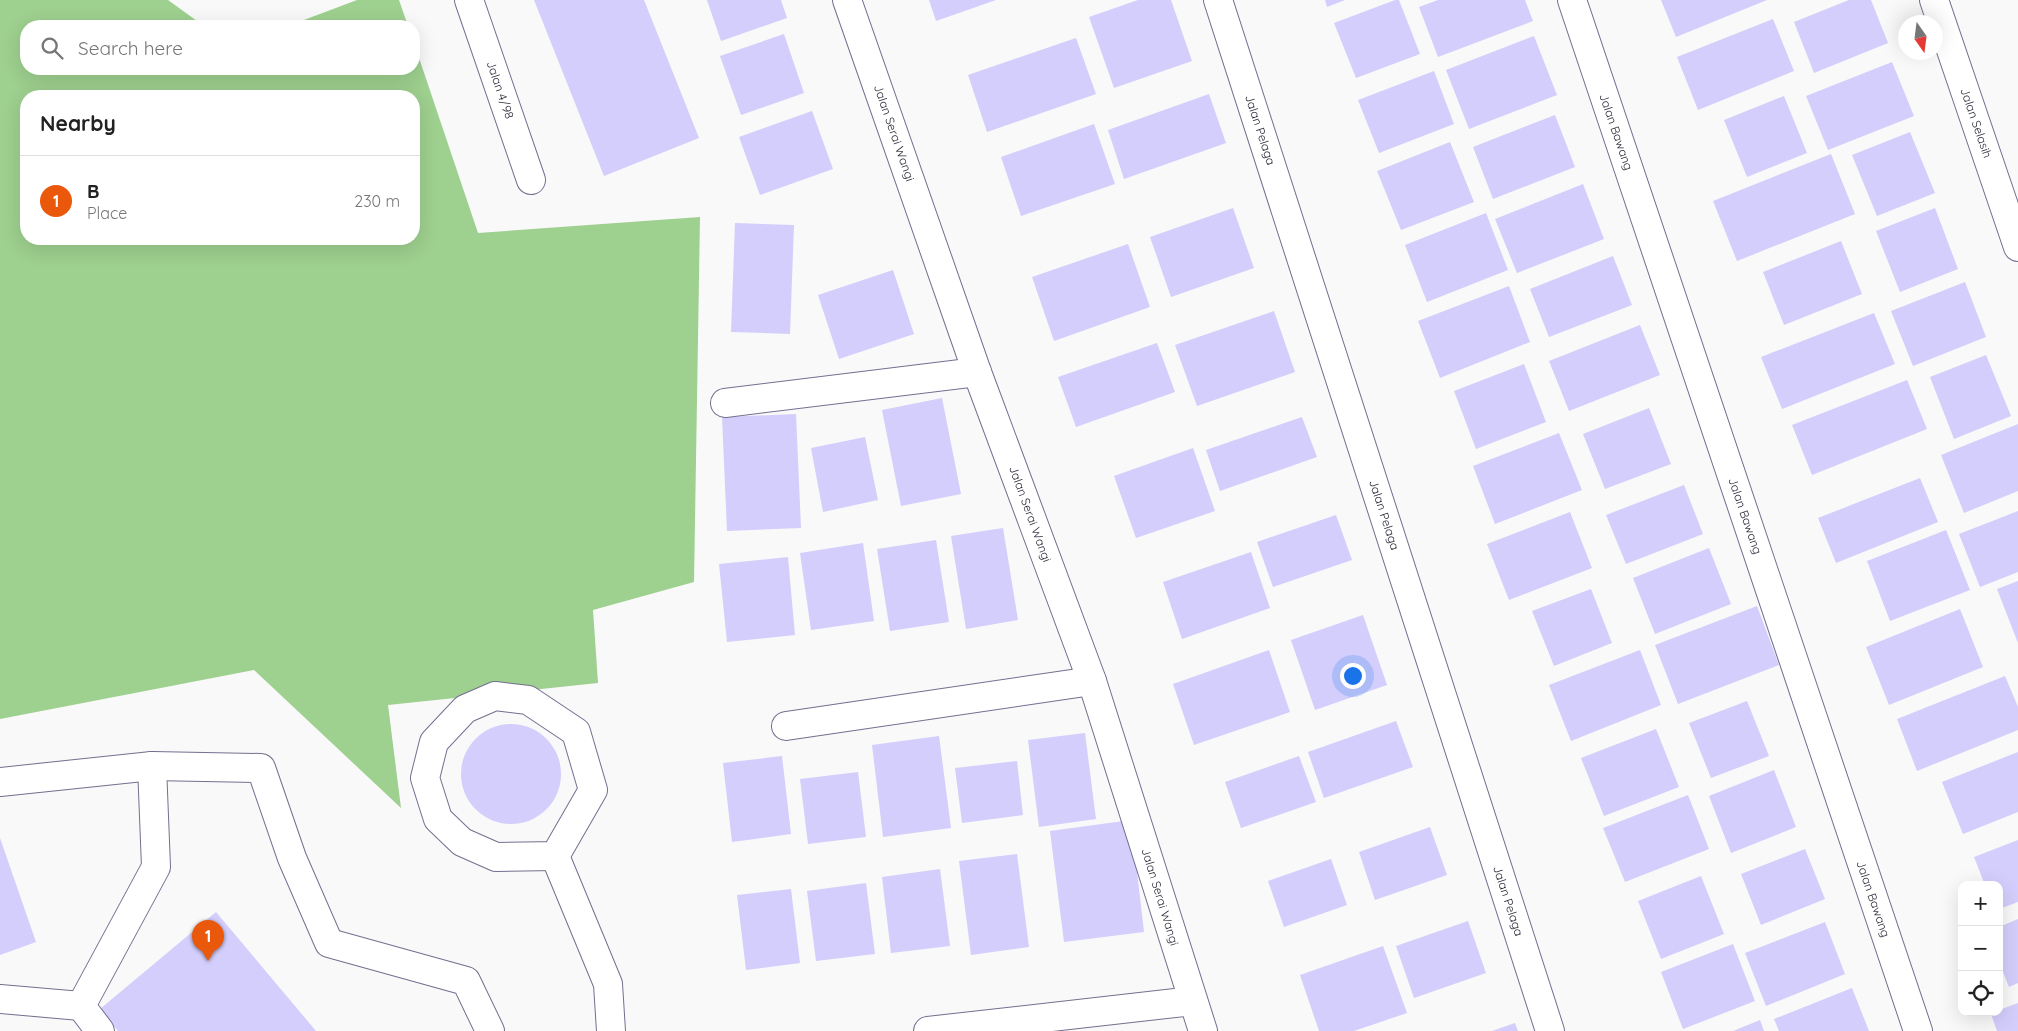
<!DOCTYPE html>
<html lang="en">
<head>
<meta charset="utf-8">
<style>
  :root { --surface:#fff; --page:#f2f2f2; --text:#222; --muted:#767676; --line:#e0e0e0; --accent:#ea580c }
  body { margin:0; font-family:Quicksand,sans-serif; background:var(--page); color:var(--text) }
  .controls { position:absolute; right:15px; bottom:15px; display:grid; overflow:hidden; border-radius:10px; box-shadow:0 5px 20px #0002 }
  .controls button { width:45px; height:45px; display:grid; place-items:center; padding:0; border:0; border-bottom:1px solid var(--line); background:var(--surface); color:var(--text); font:25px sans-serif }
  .compass { position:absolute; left:1898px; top:15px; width:45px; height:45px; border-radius:50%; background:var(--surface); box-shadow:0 5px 20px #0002; rotate:166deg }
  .you { position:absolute; left:1352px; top:675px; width:18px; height:18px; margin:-12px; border:4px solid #fff; border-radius:50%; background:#1a73e8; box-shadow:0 0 0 8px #1a73e833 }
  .badge { display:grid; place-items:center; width:32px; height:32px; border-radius:50%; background:var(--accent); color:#fff; font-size:16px; font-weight:700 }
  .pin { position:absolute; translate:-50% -41px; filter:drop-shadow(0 1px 2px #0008) }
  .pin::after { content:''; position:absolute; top:26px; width:18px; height:15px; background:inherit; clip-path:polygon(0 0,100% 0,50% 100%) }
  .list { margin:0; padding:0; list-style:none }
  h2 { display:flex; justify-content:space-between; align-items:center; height:65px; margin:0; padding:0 20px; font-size:21px }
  h2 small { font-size:16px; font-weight:400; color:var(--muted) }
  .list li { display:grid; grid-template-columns:32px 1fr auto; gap:15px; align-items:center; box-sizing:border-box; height:90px; padding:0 20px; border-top:1px solid var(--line) }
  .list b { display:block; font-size:19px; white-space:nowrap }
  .list p { margin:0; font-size:16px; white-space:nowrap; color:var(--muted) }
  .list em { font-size:16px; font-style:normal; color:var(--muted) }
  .icon { flex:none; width:28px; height:28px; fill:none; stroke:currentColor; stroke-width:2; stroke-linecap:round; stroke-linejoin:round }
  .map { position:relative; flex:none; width:2018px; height:1031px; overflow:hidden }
  .search { position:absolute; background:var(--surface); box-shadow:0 5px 20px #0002; left:20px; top:20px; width:400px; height:55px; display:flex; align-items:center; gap:12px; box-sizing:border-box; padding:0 18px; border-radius:20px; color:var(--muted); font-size:19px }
  .panel { position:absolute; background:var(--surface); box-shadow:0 5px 20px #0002; left:20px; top:90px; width:400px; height:155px; border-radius:20px }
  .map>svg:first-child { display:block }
</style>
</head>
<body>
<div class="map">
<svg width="2018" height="1031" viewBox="0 0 2018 1031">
  <rect width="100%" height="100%" fill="#f9f9f9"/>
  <g fill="#9ed08f" fill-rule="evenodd">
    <path d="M0,0h168l36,26h-178v43h388v-26l64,190 222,-16 -6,365 -101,28 5,73 -210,22 13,103 -147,-138 -254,49zM26,96h388v143h-388z"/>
    <path d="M357,0h42l9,26h-120z"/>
  </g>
  <g fill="#d3cefb">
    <path d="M534,0h110l55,138 -95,38z"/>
    <path d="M707,0h74l6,18 -66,23z"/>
    <path d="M929,0h67l-60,21z"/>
    <path d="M1138,0h33l21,61 -78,27 -25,-71z"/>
    <path d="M1325,0h20l-18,7z"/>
    <path d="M1395,0h4l21,54 -64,24 -22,-55z"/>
    <path d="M1438,0h87l8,21 -95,36 -19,-50z"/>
    <path d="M1661,0h106l-91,37z"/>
    <path d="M1849,0h22l17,43 -74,30 -20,-51z"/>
    <path d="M1773,19l21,52 -96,39 -21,-53z"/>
    <path d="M784,34l20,59 -63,22 -21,-59z"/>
    <path d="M1534,36l23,59 -88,34 -23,-59z"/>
    <path d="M1076,38l20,56 -109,38 -19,-57z"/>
    <path d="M1892,62l22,54 -86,34 -22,-54z"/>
    <path d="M1434,71l20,53 -75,29 -21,-53z"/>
    <path d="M1209,94l17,49 -102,36 -16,-49z"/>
    <path d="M1784,96l23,57 -60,24 -23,-57z"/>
    <path d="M812,111l21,58 -73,26 -21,-58z"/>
    <path d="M1555,115l20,52 -82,32 -20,-52z"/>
    <path d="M1094,124l21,60 -94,32 -20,-59z"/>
    <path d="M1910,132l25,61 -58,23 -25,-61z"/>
    <path d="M1450,142l24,60 -73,28 -24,-59z"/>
    <path d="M1831,154l24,60 -118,47 -24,-60z"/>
    <path d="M1583,184l21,55 -87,34 -22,-54z"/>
    <path d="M1233,208l21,60 -83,29 -21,-60z"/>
    <path d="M1935,208l23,61 -58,23 -24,-61z"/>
    <path d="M1486,213l22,57 -81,32 -22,-57z"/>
    <path d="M735,223l59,2 -4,109 -59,-2z"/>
    <path d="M1841,241l21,53 -78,31 -21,-53z"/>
    <path d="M1128,244l22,63 -96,34 -22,-64z"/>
    <path d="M1613,256l19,49 -83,32 -19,-48z"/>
    <path d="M893,270l21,64 -75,25 -21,-64z"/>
    <path d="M1965,282l21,55 -73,29 -22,-55z"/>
    <path d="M1509,286l21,56 -90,36 -22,-57z"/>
    <path d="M1274,311l21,61 -98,34 -22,-61z"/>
    <path d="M1874,313l21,51 -113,45 -21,-52z"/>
    <path d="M1640,325l20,50 -91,36 -20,-50z"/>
    <path d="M1157,343l18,49 -99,35 -18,-50z"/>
    <path d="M1986,355l25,61 -57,23 -24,-62z"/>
    <path d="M1524,364l22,58 -70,27 -22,-58z"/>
    <path d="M1907,380l20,49 -115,46 -20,-50z"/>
    <path d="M942,398l19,96 -60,12 -19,-96z"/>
    <path d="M1649,408l22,56 -66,25 -22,-55z"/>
    <path d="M796,414l5,114 -74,3 -5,-114z"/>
    <path d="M1302,417l15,40 -97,34 -14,-41z"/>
    <path d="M2018,424v67l-54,22 -23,-58z"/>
    <path d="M1559,433l23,57 -87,34 -22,-58z"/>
    <path d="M865,437l13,63 -55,12 -12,-64z"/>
    <path d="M1193,448l22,63 -79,27 -22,-62z"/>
    <path d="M1920,478l18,44 -102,41 -18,-45z"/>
    <path d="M1684,485l19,49 -77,30 -20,-49z"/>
    <path d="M2018,511v61l-38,15 -21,-53z"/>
    <path d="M1570,512l22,56 -83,32 -22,-56z"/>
    <path d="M1336,515l16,45 -79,27 -16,-45z"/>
    <path d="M1003,528l15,92 -52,9 -15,-93z"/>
    <path d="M1946,530l24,60 -80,31 -23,-60z"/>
    <path d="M936,540l13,82 -59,9 -13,-82z"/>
    <path d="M863,543l11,78 -63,9 -11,-77z"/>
    <path d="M1709,548l22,56 -76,30 -22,-56z"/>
    <path d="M1251,552l19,56 -88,31 -19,-57z"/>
    <path d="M788,557l7,78 -68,7 -8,-78z"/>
    <path d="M2018,581v62l-21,-54z"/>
    <path d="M1591,589l21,54 -58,23 -22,-55z"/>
    <path d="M1757,606l22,59 -101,39 -23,-59z"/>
    <path d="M1960,609l23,58 -94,38 -23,-58z"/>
    <path d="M1363,615l24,70 -72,25 -24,-70z"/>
    <path d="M1269,650l21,62 -96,33 -21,-61z"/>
    <path d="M1640,650l21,55 -90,36 -22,-56z"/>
    <path d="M2005,676l13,31v23l-101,41 -20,-52z"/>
    <path d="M1747,701l22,55 -58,22 -22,-55z"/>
    <path d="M1396,721l17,46 -89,31 -16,-46z"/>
    <circle cx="511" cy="774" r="50"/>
    <path d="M1656,729l23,58 -75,29 -23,-58z"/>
    <path d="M1085,733l11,86 -57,8 -11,-87z"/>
    <path d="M939,736l12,92 -68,9 -11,-92z"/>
    <path d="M2018,752v60l-55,22 -21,-52z"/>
    <path d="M782,756l9,78 -59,8 -9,-79z"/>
    <path d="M1299,756l17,46 -75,26 -16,-46z"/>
    <path d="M1017,761l6,54 -61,8 -7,-55z"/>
    <path d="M1774,770l22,57 -65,26 -22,-57z"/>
    <path d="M858,772l8,65 -58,7 -8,-65z"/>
    <path d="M1688,795l21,54 -84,33 -22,-54z"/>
    <path d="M1131,820l13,112 -80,10 -14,-111z"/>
    <path d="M1430,827l17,48 -72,25 -16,-48z"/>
    <path d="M0,838l36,104 -36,13z"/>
    <path d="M2018,840v62l-19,7v-24h-14l-11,-28z"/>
    <path d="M1805,849l20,50 -64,26 -20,-51z"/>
    <path d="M1017,854l12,93 -58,8 -12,-94z"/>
    <path d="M1331,859l16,46 -63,22 -16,-46z"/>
    <path d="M940,869l10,77 -59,7 -9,-76z"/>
    <path d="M1701,876l23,58 -63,25 -23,-58z"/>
    <path d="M866,883l9,71 -59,7 -9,-70z"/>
    <path d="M791,889l9,74 -54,7 -9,-75z"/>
    <path d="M216,912l100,119h-198l-18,-22z"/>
    <path d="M2018,919v64l-9,4 -10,-25v-35z"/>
    <path d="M1468,921l18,52 -72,25 -18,-52z"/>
    <path d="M1825,922l20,52 -79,32 -21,-53z"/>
    <path d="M1733,944l22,57 -72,28 -22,-57z"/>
    <path d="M1383,946l24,67 -53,18h-35l-19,-56z"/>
    <path d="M1852,988l17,43h-90l-5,-12z"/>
    <path d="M2018,1003v28h-21l-6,-17 8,-2v-2z"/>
    <path d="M1760,1020l4,11h-31z"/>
    <path d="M1515,1023l3,8h-26z"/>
  </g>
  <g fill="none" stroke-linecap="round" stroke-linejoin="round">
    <g stroke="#736f8f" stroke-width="30">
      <g id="minor">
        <path d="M469,0l62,180"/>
        <path d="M847,0l130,372 115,309 111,350"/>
        <path d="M1218,0l332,1031"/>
        <path d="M1572,0l346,1031"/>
        <path d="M1934,0l84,247"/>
        <path d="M725,403l252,-31"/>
        <path d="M495,696l33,4 48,32 17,58 -38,66 -59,1 -34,-15 -24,-23 -13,-41 9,-36 31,-33z"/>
        <path d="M786,726l306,-45"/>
        <path d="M0,782l152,-16 109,2 31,90 37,85 137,38 24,50"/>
        <path d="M555,856l53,128 3,47"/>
        <path d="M0,999l81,7"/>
        <path d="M100,1031l-19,-25 75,-139 -4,-101"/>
        <path d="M928,1031l265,-30"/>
      </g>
    </g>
    <use href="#minor" stroke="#fff" stroke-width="28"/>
  </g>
  <g text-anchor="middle" stroke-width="4" stroke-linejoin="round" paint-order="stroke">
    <g font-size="12" fill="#292835" stroke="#fff">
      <text transform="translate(500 90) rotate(71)" y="4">Jalan 4/98</text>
      <text transform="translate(1976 123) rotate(71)" y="4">Jalan Selasih</text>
      <text transform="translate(1260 130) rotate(72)" y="4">Jalan Pelaga</text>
      <text transform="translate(1616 132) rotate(71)" y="4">Jalan Bawang</text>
      <text transform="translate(894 133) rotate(71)" y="4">Jalan Serai Wangi</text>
      <text transform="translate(1030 514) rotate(70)" y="4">Jalan Serai Wangi</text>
      <text transform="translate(1384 515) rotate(72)" y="4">Jalan Pelaga</text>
      <text transform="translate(1745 516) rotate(71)" y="4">Jalan Bawang</text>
      <text transform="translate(1160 897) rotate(73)" y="4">Jalan Serai Wangi</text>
      <text transform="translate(1873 899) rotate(71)" y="4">Jalan Bawang</text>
      <text transform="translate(1508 901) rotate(72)" y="4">Jalan Pelaga</text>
    </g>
  </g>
</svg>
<div class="controls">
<button>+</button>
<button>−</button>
<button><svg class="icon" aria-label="locate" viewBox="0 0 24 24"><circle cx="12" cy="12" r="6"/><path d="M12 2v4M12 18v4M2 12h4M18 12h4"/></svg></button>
</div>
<svg class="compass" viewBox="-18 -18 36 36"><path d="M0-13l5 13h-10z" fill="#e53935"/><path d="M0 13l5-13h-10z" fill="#767676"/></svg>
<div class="you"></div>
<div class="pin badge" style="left:208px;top:961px">1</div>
<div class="search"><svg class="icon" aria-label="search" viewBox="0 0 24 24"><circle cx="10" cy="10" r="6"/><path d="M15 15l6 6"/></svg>Search here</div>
<section class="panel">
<h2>Nearby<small></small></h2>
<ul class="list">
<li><span class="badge">1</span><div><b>B</b><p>Place</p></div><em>230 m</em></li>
</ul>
</section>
</div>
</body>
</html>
